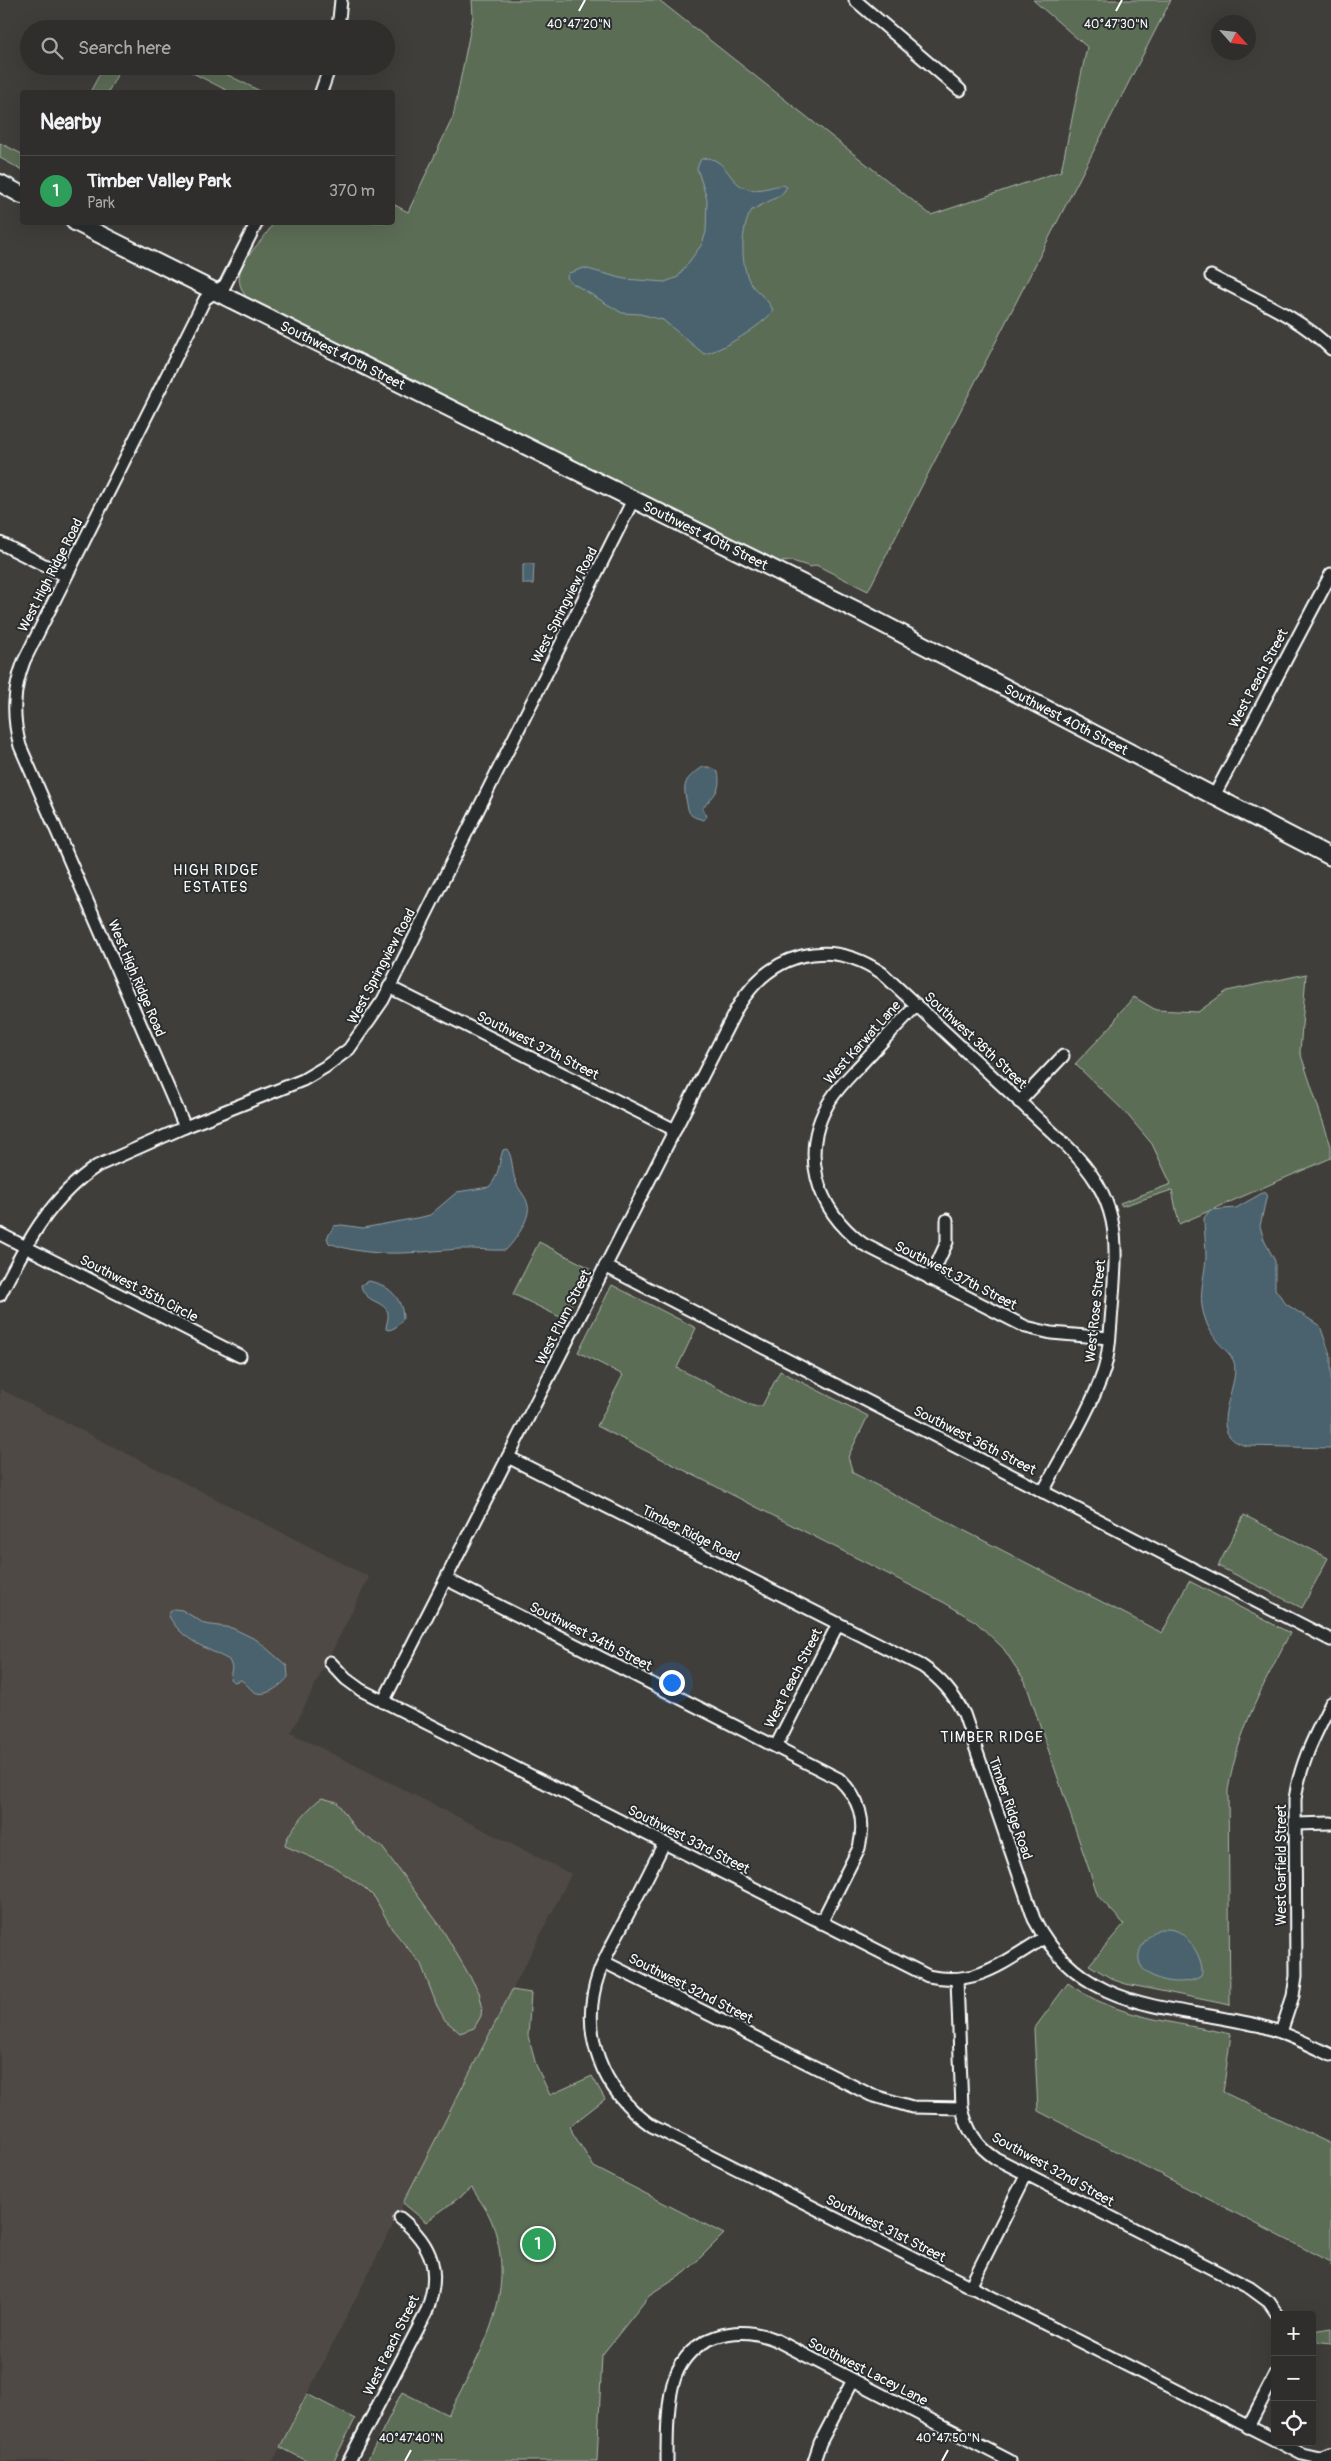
<!DOCTYPE html>
<html lang="en">
<head>
<meta charset="utf-8">
<style>
  :root { --surface:#302e2c; --page:#383634; --text:#f1f3f6; --muted:#a8a8a9; --line:#4b4a48; --accent:#95b2f1 }
  body { margin:0; font-family:Pangolin,sans-serif; background:var(--page); color:var(--text) }
  .controls { position:absolute; right:15px; bottom:15px; display:grid; overflow:hidden; border-radius:5px; box-shadow:0 5px 20px #0002 }
  .controls button { width:45px; height:45px; display:grid; place-items:center; padding:0; border:0; border-bottom:1px solid var(--line); background:var(--surface); color:var(--text); font:25px sans-serif }
  .compass { position:absolute; left:1211px; top:15px; width:45px; height:45px; border-radius:50%; background:var(--surface); box-shadow:0 5px 20px #0002; rotate:117deg }
  .you { position:absolute; left:671px; top:1682px; width:18px; height:18px; margin:-12px; border:4px solid #fff; border-radius:50%; background:#1a73e8; box-shadow:0 0 0 8px #1a73e833 }
  .badge { display:grid; place-items:center; width:32px; height:32px; border-radius:50%; background:var(--accent); color:#fff; font-size:16px; font-weight:700 }
  .pin { position:absolute; translate:-50% -50%; border:2px solid #fff; box-shadow:0 1px 5px #0006 }
  .list { margin:0; padding:0; list-style:none }
  h2 { display:flex; justify-content:space-between; align-items:center; height:65px; margin:0; padding:0 20px; font-size:21px }
  h2 small { font-size:16px; font-weight:400; color:var(--muted) }
  .list li { display:grid; grid-template-columns:32px 1fr auto; gap:15px; align-items:center; box-sizing:border-box; height:70px; padding:0 20px; border-top:1px solid var(--line) }
  .list b { display:block; font-size:19px; white-space:nowrap }
  .list p { margin:0; font-size:16px; white-space:nowrap; color:var(--muted) }
  .list em { font-size:16px; font-style:normal; color:var(--muted) }
  .icon { flex:none; width:28px; height:28px; fill:none; stroke:currentColor; stroke-width:2; stroke-linecap:round; stroke-linejoin:round }
  .map { position:relative; flex:none; width:1331px; height:2461px; overflow:hidden }
  .search { position:absolute; background:var(--surface); box-shadow:0 5px 20px #0002; left:20px; top:20px; width:375px; height:55px; display:flex; align-items:center; gap:12px; box-sizing:border-box; padding:0 18px; border-radius:28px; color:var(--muted); font-size:19px }
  .panel { position:absolute; background:var(--surface); box-shadow:0 5px 20px #0002; left:20px; top:90px; width:375px; height:135px; border-radius:5px }
  .map>svg:first-child { display:block }
</style>
</head>
<body>
<div class="map">
<svg width="1331" height="2461" viewBox="0 0 1331 2461">
  <rect width="100%" height="100%" fill="#403e3b"/>
  <filter id="ink" filterUnits="userSpaceOnUse"><feTurbulence type="fractalNoise" baseFrequency=".02" numOctaves="2"/><feDisplacementMap in="SourceGraphic" scale="10" xChannelSelector="R" yChannelSelector="G"/><feConvolveMatrix kernelMatrix="1 2 1 2 8 2 1 2 1" color-interpolation-filters="sRGB"/></filter>
  <g filter="url(#ink)">
    <path fill="#504a44" d="M0,1389l369,188 -78,156 280,141 -298,587h-273z"/>
    <g fill="#5b6d57" stroke="#adb6ab">
      <path d="M472,0h187l272,215 130,-44 26,-124 -54,-47h138l-303,591 -52,-26 -5,2 -19,-6 -12,1 -532,-263c-26,-31 13,-51 25,-76l119,-1 1,-18 15,8 45,-95 20,-101z"/>
      <path d="M104,66h18l-14,26h-18z"/>
      <path d="M179,66h31l52,26h-32z"/>
      <path d="M0,143l22,11v16l-22,-12z"/>
      <path d="M1306,974l-6,78 31,94v12l-152,66 -7,-34 -50,16 -2,-3 51,-19 -19,-40 -27,-32 -50,-48 38,-40 6,-11 15,-16 22,13 42,2 29,-21z"/>
      <path d="M539,1242l51,26 -26,51 -51,-25z"/>
      <path d="M612,1285l84,43 -19,40 76,38h9l18,-35 88,45 -20,41 5,16 309,160 27,-52 101,52c-28,55 -51,95 -62,157l2,215 -104,-21 -12,-4 -25,-15 35,-41 -26,-28 -73,-215 -22,-33 -27,-26 -31,-19 -348,-177 26,-51 -45,-23z"/>
      <path d="M1244,1515l84,43 -26,50 -84,-42z"/>
      <path d="M322,1798l15,4 19,28 26,17 59,80 38,65 3,13 -1,11 -7,12 -14,5 -15,-13 -8,-14 -16,-42 -29,-35 -17,-31 -10,-10 -31,-21 -49,-21c-1,-10 27,-43 37,-48z"/>
      <path d="M1068,1983c46,35 109,39 163,51l-8,58 108,52v121l-1,-3 -292,-151 -4,-82z"/>
      <path d="M512,1990l19,3 -3,43 8,29 14,30 42,-19 13,23 -36,28 25,40 130,67 -38,38 -37,24 -47,59 -5,106h-230l35,-69 46,23c32,-62 70,-119 45,-190 -4,-13 -14,-25 -21,-37l-46,34 -23,-19z"/>
      <path d="M1331,2328v15l-19,-2v-10z"/>
      <path d="M307,2394l48,25 -21,42h-27l-27,-14z"/>
    </g>
    <g fill="#49626d" stroke="#92a1a7">
      <path d="M708,158c20,3 21,26 40,31 11,3 24,-3 35,-4l4,2 -6,8 -29,15c-12,17 -12,57 -1,74 7,10 18,15 22,27 -10,14 -52,40 -69,43l-41,-34 -23,-6 -18,-1 -53,-32 -2,-4 2,-4 15,-5 40,11 41,3 13,-5 24,-33 4,-12 1,-33 -10,-31 4,-9z"/>
      <path d="M523,564h11l-1,20h-10z"/>
      <path d="M703,767h6l9,5c4,20 -5,23 -16,37l5,7 -3,4c-16,-4 -15,-6 -18,-21 -4,-18 2,-22 17,-32z"/>
      <path d="M507,1149c7,10 4,22 9,33 3,9 11,15 12,24 3,12 -14,36 -22,44 -16,1 -31,-2 -47,-1 -43,3 -88,10 -130,-6l-2,-5 7,-12 8,-1 21,3 59,-11 8,-2 27,-23 32,-5c11,-12 9,-23 14,-37z"/>
      <path d="M1264,1192l3,2 -7,32 4,14 11,21v28l11,15 34,22 11,31v91l-84,-2c-45,-11 -6,-57 -13,-84 -3,-8 -11,-14 -17,-21 -5,-7 -10,-15 -12,-23 -8,-21 0,-41 1,-61 0,-13 -2,-26 -2,-39l6,-8 26,-2z"/>
      <path d="M368,1281c20,3 35,17 35,38l-7,8 -6,3 -4,-1c0,-5 3,-11 2,-16 -4,-13 -24,-10 -27,-28z"/>
      <path d="M174,1609l8,1 23,14 27,4 25,12 30,26 1,11c-7,9 -24,22 -35,14 -4,-3 -7,-8 -12,-11l-7,2 -4,-3 2,-12 -3,-7c-22,-12 -48,-20 -60,-44l1,-4z"/>
      <path d="M1160,1929c6,0 12,0 17,2 13,6 29,32 24,45 -21,15 -78,1 -58,-32 5,-7 9,-12 17,-15z"/>
    </g>
    <g fill="none" stroke-linecap="round" stroke-linejoin="round">
      <g stroke="#fff" stroke-width="15">
        <g id="street">
          <path d="M855,0l105,90"/>
          <path d="M338,29l3,-29"/>
          <path d="M321,92l9,-26"/>
          <path d="M1211,276c41,22 88,40 120,73"/>
          <path d="M0,543l66,33"/>
          <path d="M1214,796l117,-222"/>
          <path d="M389,987l286,143"/>
          <path d="M917,1005c-18,18 -35,37 -53,56 -11,12 -24,24 -33,38 -33,52 -15,110 32,145l163,83 25,6 58,5"/>
          <path d="M1019,1102l44,-46"/>
          <path d="M185,1127l-165,-381c-8,-30 -7,-56 4,-85l181,-362 20,-14 32,-63"/>
          <path d="M0,1234l240,122"/>
          <path d="M605,1266l726,374"/>
          <path d="M930,1279l17,-37v-22"/>
          <path d="M0,1295c25,-49 49,-97 97,-129l88,-39 118,-47 22,-13 24,-18 34,-49 251,-502"/>
          <path d="M508,1457l414,209c19,13 31,27 42,48l70,205c49,95 135,85 227,107 25,7 47,18 70,29"/>
          <path d="M446,1579l393,200c21,20 27,41 20,69l-38,75"/>
          <path d="M330,1662l16,17 15,11 567,286c49,11 76,-14 116,-38"/>
          <path d="M383,1702l354,-694c33,-55 91,-72 145,-35l184,172c55,55 52,91 46,164 -2,21 -2,44 -9,64 -14,40 -41,82 -60,119"/>
          <path d="M776,1746l62,-122"/>
          <path d="M1295,1824l36,-1"/>
          <path d="M664,1843c-12,25 -25,50 -38,75 -9,18 -20,36 -27,55 -21,60 3,118 53,153l623,314"/>
          <path d="M604,1962l267,133 41,12 50,1c5,22 14,37 33,50l255,130 19,14 9,13"/>
          <path d="M957,1980l5,128"/>
          <path d="M1281,2032l12,-36 3,-20 -1,-177c5,-36 20,-64 36,-96"/>
          <path d="M970,2287l56,-112"/>
          <path d="M1248,2427l27,-52"/>
          <path d="M1279,2442l23,12 22,5"/>
          <path d="M349,2461l77,-148c16,-41 7,-68 -26,-95"/>
          <path d="M667,2461c0,-24 0,-62 8,-84 16,-42 61,-53 99,-38l236,122"/>
          <path d="M814,2461l6,-18 33,-63"/>
        </g>
      </g>
      <g stroke="#fff" stroke-width="20">
        <g id="secondary">
          <path d="M0,183l22,12"/>
          <path id="s1" d="M75,222l783,389 473,246"/>
          <path d="M1321,2461l10,-4"/>
        </g>
      </g>
      <use href="#street" stroke="#2a2d2e" stroke-width="11"/>
      <use href="#secondary" stroke="#2a2d2e" stroke-width="16"/>
    </g>
  </g>
  <path fill="none" stroke="#fff" stroke-width="2" d="M579,11l6,-11M1116,11l6,-11M405,2461l6,-11M942,2461l6,-11"/>
  <g text-anchor="middle" stroke-width="4" stroke-linejoin="round" paint-order="stroke">
    <g font-size="14" fill="#fff" stroke="#2a2d2e">
      <text dy="5" stroke="none"><textPath href="#s1" startOffset="299">Southwest 40th Street</textPath></text>
      <text dy="5" stroke="none"><textPath href="#s1" startOffset="704">Southwest 40th Street</textPath></text>
      <text transform="translate(50 575) rotate(-63)" y="5">West High Ridge Road</text>
      <text transform="translate(564 605) rotate(-63)" y="5">West Springview Road</text>
      <text transform="translate(1258 678) rotate(-62)" y="5">West Peach Street</text>
      <text dy="5" stroke="none"><textPath href="#s1" startOffset="1109">Southwest 40th Street</textPath></text>
      <text transform="translate(381 966) rotate(-62)" y="5">West Springview Road</text>
      <text transform="translate(137 978) rotate(67)" y="5">West High Ridge Road</text>
      <text transform="translate(976 1040) rotate(43)" y="5">Southwest 38th Street</text>
      <text transform="translate(862 1042) rotate(-48)" y="5">West Karwat Lane</text>
      <text transform="translate(538 1045) rotate(27)" y="5">Southwest 37th Street</text>
      <text transform="translate(956 1275) rotate(27)" y="5">Southwest 37th Street</text>
      <text transform="translate(139 1288) rotate(27)" y="5">Southwest 35th Circle</text>
      <text transform="translate(1095 1311) rotate(-84)" y="5">West Rose Street</text>
      <text transform="translate(563 1317) rotate(-63)" y="5">West Plum Street</text>
      <text transform="translate(975 1440) rotate(27)" y="5">Southwest 36th Street</text>
      <text transform="translate(691 1533) rotate(27)" y="5">Timber Ridge Road</text>
      <text transform="translate(591 1636) rotate(27)" y="5">Southwest 34th Street</text>
      <text transform="translate(793 1678) rotate(-63)" y="5">West Peach Street</text>
      <text transform="translate(1011 1808) rotate(71)" y="5">Timber Ridge Road</text>
      <text transform="translate(689 1839) rotate(27)" y="5">Southwest 33rd Street</text>
      <text transform="translate(1281 1865) rotate(-90)" y="5">West Garfield Street</text>
      <text transform="translate(691 1988) rotate(27)" y="5">Southwest 32nd Street</text>
      <text transform="translate(1053 2169) rotate(29)" y="5">Southwest 32nd Street</text>
      <text transform="translate(886 2228) rotate(27)" y="5">Southwest 31st Street</text>
      <text transform="translate(391 2345) rotate(-64)" y="5">West Peach Street</text>
      <text transform="translate(868 2371) rotate(27)" y="5">Southwest Lacey Lane</text>
    </g>
    <g font-size="15" letter-spacing="1" fill="#fff" stroke="#2a2d2e">
      <text x="216" y="875">HIGH RIDGE<tspan x="216" dy="17">ESTATES</tspan></text>
      <text x="992" y="1742">TIMBER RIDGE</text>
    </g>
  </g>
  <g font-size="12" text-anchor="middle" fill="#fff" stroke="#2a2d2e" stroke-width="4" stroke-linejoin="round" paint-order="stroke">
    <text x="579" y="28">40°47'20"N</text>
    <text x="1116" y="28">40°47'30"N</text>
    <text x="411" y="2442">40°47'40"N</text>
    <text x="948" y="2442">40°47'50"N</text>
  </g>
</svg>
<div class="controls">
<button>+</button>
<button>−</button>
<button><svg class="icon" aria-label="locate" viewBox="0 0 24 24"><circle cx="12" cy="12" r="6"/><path d="M12 2v4M12 18v4M2 12h4M18 12h4"/></svg></button>
</div>
<svg class="compass" viewBox="-18 -18 36 36"><path d="M0-13l5 13h-10z" fill="#e53935"/><path d="M0 13l5-13h-10z" fill="#a8a8a9"/></svg>
<div class="you"></div>
<div class="pin badge" style="left:538px;top:2244px;background:#2e9e5b">1</div>
<div class="search"><svg class="icon" aria-label="search" viewBox="0 0 24 24"><circle cx="10" cy="10" r="6"/><path d="M15 15l6 6"/></svg>Search here</div>
<section class="panel">
<h2>Nearby<small></small></h2>
<ul class="list">
<li><span class="badge" style="background:#2e9e5b">1</span><div><b>Timber Valley Park</b><p>Park</p></div><em>370 m</em></li>
</ul>
</section>
</div>
</body>
</html>
